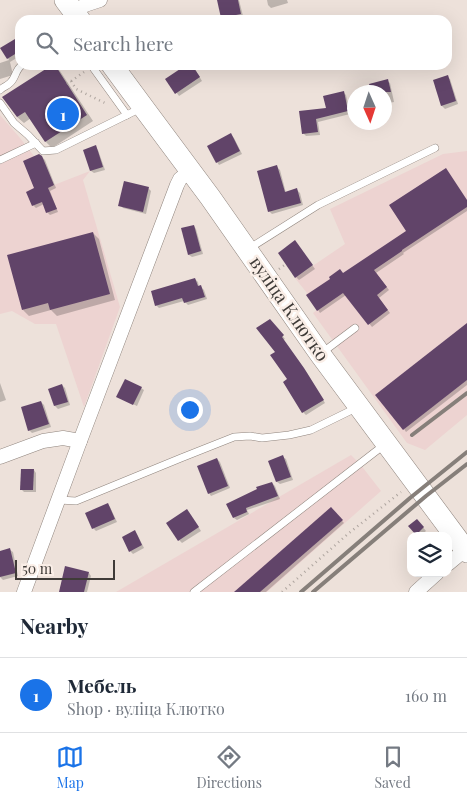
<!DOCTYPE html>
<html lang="en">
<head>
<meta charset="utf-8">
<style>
  :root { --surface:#fff; --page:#f6f6f7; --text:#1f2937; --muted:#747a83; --line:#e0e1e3; --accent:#1a73e8 }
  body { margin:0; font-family:"Playfair Display",serif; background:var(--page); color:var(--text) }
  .controls { position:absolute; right:15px; bottom:15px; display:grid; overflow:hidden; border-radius:10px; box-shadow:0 5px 20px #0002 }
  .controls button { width:45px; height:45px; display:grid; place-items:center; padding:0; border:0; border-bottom:1px solid var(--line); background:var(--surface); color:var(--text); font:25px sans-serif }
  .compass { position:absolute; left:347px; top:85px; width:45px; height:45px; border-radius:50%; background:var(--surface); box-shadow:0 5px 20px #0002; rotate:177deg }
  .scale { position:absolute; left:15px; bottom:12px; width:100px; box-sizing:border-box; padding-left:5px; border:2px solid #3f3b38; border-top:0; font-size:14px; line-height:18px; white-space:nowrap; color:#3f3b38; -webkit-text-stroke:4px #faeee7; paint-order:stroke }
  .you { position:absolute; left:189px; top:409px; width:18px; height:18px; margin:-12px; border:4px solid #fff; border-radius:50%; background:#1a73e8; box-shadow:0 0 0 8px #1a73e833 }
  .badge { display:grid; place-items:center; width:32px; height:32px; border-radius:50%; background:var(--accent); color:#fff; font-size:16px; font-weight:700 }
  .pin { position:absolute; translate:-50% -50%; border:2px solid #fff; box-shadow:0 1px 5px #0006 }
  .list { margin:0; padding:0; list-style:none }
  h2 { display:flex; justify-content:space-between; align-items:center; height:65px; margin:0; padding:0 20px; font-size:21px }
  h2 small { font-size:16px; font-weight:400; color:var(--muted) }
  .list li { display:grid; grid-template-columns:32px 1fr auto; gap:15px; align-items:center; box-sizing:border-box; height:75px; padding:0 20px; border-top:1px solid var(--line) }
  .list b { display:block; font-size:19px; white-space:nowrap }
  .list p { margin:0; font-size:16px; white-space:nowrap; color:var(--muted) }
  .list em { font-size:16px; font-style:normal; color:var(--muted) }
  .icon { flex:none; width:28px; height:28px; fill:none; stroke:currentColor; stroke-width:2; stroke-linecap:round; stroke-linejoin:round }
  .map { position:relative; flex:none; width:467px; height:592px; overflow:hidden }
  .search { position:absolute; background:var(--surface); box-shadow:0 5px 20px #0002; left:15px; right:15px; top:15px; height:55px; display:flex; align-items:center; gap:12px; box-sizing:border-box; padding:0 18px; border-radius:15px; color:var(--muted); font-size:19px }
  .sheet { height:140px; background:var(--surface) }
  nav { display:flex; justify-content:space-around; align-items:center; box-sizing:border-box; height:70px; border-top:1px solid var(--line); background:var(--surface); font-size:14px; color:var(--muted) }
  nav a { display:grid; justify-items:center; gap:2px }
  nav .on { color:var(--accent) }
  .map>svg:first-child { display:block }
</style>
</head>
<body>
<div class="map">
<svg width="467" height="592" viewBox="0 0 467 592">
  <rect width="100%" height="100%" fill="#ede1da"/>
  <g fill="#edd3d1">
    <path d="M0,115l20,23 14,18 2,4 7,-2 11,27 36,-14 -7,9 37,127 -36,100 -28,-83h-21l-23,-13 -12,3z"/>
    <path d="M467,151v264l-42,35 -18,-7 -94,-130 4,-3 -11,-15 1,-2 -12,-15 50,-34 -15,-35 113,-55z"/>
    <path d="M351,455l9,9 21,27 -114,101h-151z"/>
  </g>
  <g fill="#0003">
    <path d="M218,0h21l4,16 -18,4 -3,-2z"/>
    <path d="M267,0h20l1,3 -17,5 -3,-3z"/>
    <path d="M20,37v19l-10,6 3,13 -13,4v-16l9,-3 -7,-12z"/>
    <path d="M54,65l6,6 33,50 -41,27 -6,-6 -15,-24 -7,5 -7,-6z"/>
    <path d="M188,65h3l2,1 9,15 -23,15 -12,-17z"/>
    <path d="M447,77l3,2 8,25 -13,5 -3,-3 -8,-25z"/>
    <path d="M387,81l3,2 4,19 -10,2v-12h-12l-2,-8z"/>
    <path d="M343,92l3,3 4,19 -32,8 2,13 -14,1 -2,-2 -3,-22 26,-3z"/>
    <path d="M231,135l3,3 8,16 -23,11 -2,-3z"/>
    <path d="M96,147l2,3 7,20 -11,3 -3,-2z"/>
    <path d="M42,157l3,3 11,28 -6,3 8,21 -8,3 -3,-3 -3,-8 -8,4 -3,-3z"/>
    <path d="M277,167l3,3 6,23 11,-3 3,3 3,12 -31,9 -3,-3z"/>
    <path d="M148,188l3,3 -5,23 -23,-6 -3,-3z"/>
    <path d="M467,200v11l-64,42 1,1 -28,19 13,17 -10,8 11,15 -18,14 -26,-32 -26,18 -2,-3 26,-36 63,-43z"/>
    <path d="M194,226l2,3 7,25 -11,3 -3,-2z"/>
    <path d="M93,233l6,6 16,61 -58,16 -6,-6 -22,6 -6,-6z"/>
    <path d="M298,245l17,24 -16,11 -3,-3z"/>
    <path d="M195,279l3,3 1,5h2l3,3 3,9 -19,6 -4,-4 -25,7 -3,-3z"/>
    <path d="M272,323l13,16 -2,1 24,33 18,30 -19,12 -3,-3 -26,-60z"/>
    <path d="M467,325v60l-61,47 -2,-3z"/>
    <path d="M0,383l6,17 -6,2z"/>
    <path d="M62,385l3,3 5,17 -12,4 -3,-3 -5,-17z"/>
    <path d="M141,388l3,2 -7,16 -19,-9z"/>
    <path d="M41,402l3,3 7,22 -19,6 -3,-3z"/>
    <path d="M283,457l3,2 7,21 -13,4 -3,-2z"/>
    <path d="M217,459l3,3 10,26 -19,8 -2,-3z"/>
    <path d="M34,470l2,3v19h-12l-3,-3z"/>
    <path d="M272,483l3,3 5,13 -33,11 2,4 -12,6 -3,-2z"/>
    <path d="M107,504l3,3 7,15 -21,9 -3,-3z"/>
    <path d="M331,509l13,14 -78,69h-30z"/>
    <path d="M190,514l11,17 -19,12 -3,-3z"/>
    <path d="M417,520l9,11 -6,5h-2l-8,-10z"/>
    <path d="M134,532l3,2 7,14 -11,6 -3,-3z"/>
    <path d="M10,550l3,2 5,24 -15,4 -3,-3v-25z"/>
    <path d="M89,573l2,3 -4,16h-25z"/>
  </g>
  <g fill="#614469">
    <path d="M217,0h21l3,14 -20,4z"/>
    <path d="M20,36v15l-13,8 -7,-11z"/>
    <path d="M52,65h3l32,50 -42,27 -20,-30 -8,5 -15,-20z"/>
    <path d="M186,65h6l8,12 -25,17 -10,-15z"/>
    <path d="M448,75l8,26 -15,5 -8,-26z"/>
    <path d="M388,79l3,13h-20l-2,-8z"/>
    <path d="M344,91l4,20 -32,8 2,13 -16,2 -3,-23 27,-3 -3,-12z"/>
    <path d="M231,133l9,18 -24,12 -9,-17z"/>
    <path d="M96,145l7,22 -13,4 -7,-21z"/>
    <path d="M39,154l3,2 12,29 -6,3 9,21 -11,4 -4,-11 -10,4 -6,-14 8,-4 -11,-27z"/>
    <path d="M277,165l8,27 12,-4 4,15 -33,9 -11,-41z"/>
    <path d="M446,168l21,32v7l-65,43v1l-28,19 13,17 -10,8 11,15 -20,15 -25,-32 -26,18 -11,-16 24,-16 -1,-2 11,-8 3,4 63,-42 -17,-26z"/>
    <path d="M124,181l25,6 -6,25 -25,-6z"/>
    <path d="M194,225l7,26 -13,4 -7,-27z"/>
    <path d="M93,232l17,62 -60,16 -2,-7 -26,7 -15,-55z"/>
    <path d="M295,240l18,25 -18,13 -17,-25z"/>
    <path d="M195,278l3,8 3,-1 4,12 -21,6 -2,-5 -27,8 -4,-15z"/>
    <path d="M270,319l14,16 -2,2 22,31 20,32 -22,13 -19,-31 4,-3 -17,-24 5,-3 -19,-24z"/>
    <path d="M467,323v57l-64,50 -28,-35z"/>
    <path d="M125,379l17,8 -9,18 -17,-8z"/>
    <path d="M62,384l6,18 -14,4 -6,-17z"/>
    <path d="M41,401l8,23 -21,7 -7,-24z"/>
    <path d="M283,455l8,22 -15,5 -8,-21z"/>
    <path d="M217,458l11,28 -20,8 -11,-28z"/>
    <path d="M21,469h13l-1,21h-13z"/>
    <path d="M272,482l6,14 -32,12 1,4 -14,6 -7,-14 31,-15 -1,-2z"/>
    <path d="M108,503l7,16 -23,10 -7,-16z"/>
    <path d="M331,507l12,13 -83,72h-26z"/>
    <path d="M187,509l12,18 -21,14 -12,-18z"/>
    <path d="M417,519l7,8 -8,8 -8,-9z"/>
    <path d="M135,530l7,15 -13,7 -7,-15z"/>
    <path d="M10,548l6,25 -16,4v-26z"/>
    <path d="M65,566l24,6 -5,20h-25z"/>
  </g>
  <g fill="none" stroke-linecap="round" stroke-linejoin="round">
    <g stroke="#8f847d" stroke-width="8">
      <g id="service">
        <path d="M91,65l36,50"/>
        <path d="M0,90c3,-3 7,-4 10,-7 6,-5 5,-13 12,-18"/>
        <path d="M0,103l14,20 14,12 15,16 13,-1 85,-42"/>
        <path d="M0,160l36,-17"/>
        <path d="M250,248l68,-43 117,-57"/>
        <path d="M323,352l32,-24"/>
        <path d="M59,500l17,1 105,-43 53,-21 16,-1 12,2 27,-3 22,-5 45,-22"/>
        <path d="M194,592l190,-147"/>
      </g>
    </g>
    <g stroke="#8f847d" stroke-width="15">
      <g id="minor">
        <path d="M74,12l11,-7 15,-5"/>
        <path d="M0,457l43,-16 20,-3 17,3"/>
        <path d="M448,564l19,-16"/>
        <path d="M24,592l56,-151 97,-256 3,-6 11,-9"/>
        <path d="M416,592l21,-19"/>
      </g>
    </g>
    <g stroke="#8f847d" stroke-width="22">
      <g id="primary">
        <path d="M65,0l15,20"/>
        <path d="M112,65l31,42 67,90 110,157 147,198"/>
      </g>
    </g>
    <g stroke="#aea59f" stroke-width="2.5" stroke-dasharray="1 4" stroke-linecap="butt">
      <path d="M71,81l5,8 31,15"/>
      <path d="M67,84l17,-12"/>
      <path d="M279,269l7,-5"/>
      <path d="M282,592l67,-59 52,-41"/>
    </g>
    <use href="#service" stroke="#fff" stroke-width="7"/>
    <use href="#minor" stroke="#fff" stroke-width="14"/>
    <use href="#primary" stroke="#fff" stroke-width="21"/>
    <g stroke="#867f7a" stroke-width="4">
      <path d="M412,435l55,-42"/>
      <path d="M301,592l109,-94 57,-46"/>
      <path d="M313,592l113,-96 41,-32"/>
    </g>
  </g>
  <g text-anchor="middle" stroke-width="5" stroke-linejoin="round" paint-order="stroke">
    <g font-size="18" fill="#3f3b38" stroke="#faeee7">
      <text transform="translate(289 309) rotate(55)" y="6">вуліца Клютко</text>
    </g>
  </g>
</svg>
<div class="controls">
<button><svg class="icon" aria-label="layers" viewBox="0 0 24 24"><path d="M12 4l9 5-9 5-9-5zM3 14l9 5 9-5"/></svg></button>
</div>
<svg class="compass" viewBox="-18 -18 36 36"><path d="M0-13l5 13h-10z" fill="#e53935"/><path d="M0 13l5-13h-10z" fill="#747a83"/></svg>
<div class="scale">50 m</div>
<div class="you"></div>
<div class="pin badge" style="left:63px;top:114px">1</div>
<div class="search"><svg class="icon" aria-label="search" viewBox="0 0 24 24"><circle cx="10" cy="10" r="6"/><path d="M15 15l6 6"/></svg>Search here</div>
</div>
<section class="sheet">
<h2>Nearby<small></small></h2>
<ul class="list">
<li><span class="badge">1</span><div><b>Мебель</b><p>Shop · вуліца Клютко</p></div><em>160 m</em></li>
</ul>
</section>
<nav>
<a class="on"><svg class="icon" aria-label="map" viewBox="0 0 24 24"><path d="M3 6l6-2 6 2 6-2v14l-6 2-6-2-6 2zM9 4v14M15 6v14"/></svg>Map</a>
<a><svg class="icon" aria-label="directions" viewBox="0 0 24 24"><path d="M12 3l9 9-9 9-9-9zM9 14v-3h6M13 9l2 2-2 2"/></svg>Directions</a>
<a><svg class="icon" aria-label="saved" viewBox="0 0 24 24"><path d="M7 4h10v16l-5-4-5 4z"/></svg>Saved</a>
</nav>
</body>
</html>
